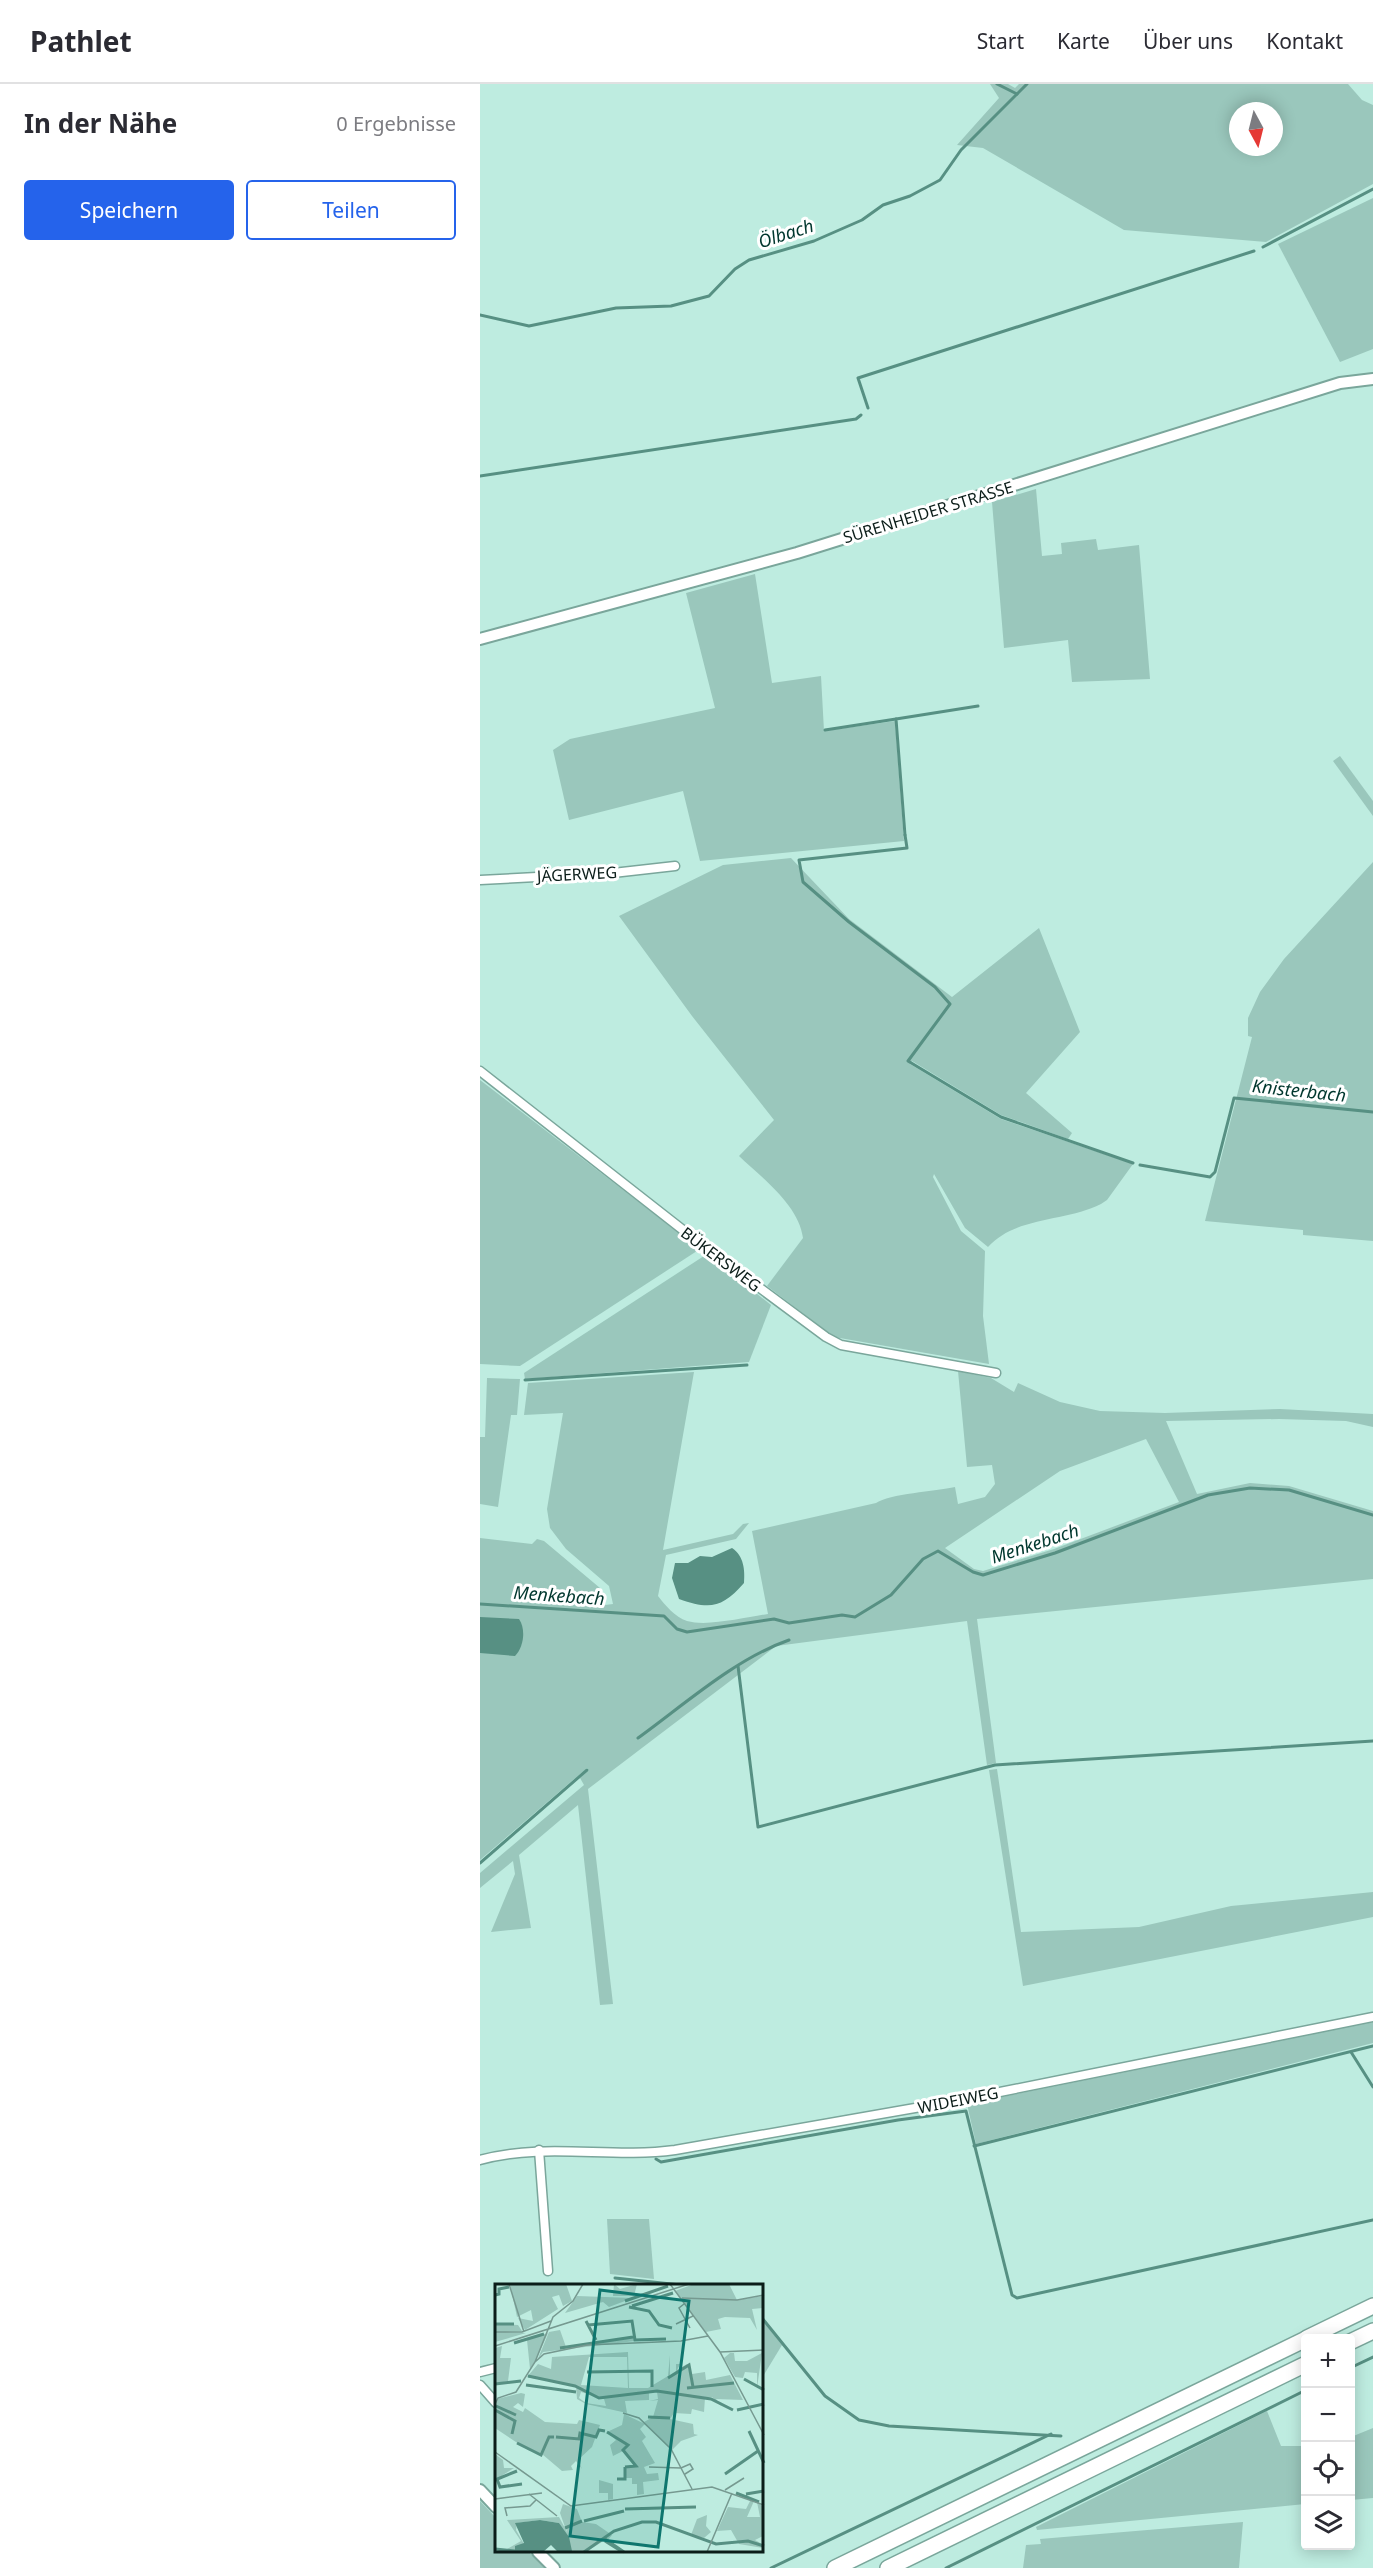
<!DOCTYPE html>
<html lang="de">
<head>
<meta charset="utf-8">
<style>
  :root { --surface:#fff; --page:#f2f2f3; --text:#2b2b33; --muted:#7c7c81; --line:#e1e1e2; --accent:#2563eb }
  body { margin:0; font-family:"Noto Sans",sans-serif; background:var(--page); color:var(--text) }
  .controls { position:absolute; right:18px; bottom:18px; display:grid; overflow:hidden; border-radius:6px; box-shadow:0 3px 15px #0003 }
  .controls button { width:54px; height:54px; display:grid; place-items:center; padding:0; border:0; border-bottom:2px solid var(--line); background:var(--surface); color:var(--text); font:30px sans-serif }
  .compass { position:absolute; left:749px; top:18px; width:54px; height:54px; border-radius:50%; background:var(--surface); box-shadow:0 3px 15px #0003; rotate:173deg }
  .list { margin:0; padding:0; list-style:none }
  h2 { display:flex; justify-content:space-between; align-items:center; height:78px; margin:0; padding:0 24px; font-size:26px }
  h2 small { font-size:20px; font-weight:400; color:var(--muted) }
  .actions { display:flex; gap:12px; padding:18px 24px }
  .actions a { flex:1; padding:14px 0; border:2px solid var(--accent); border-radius:6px; text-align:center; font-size:21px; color:var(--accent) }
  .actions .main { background:var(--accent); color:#fff }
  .icon { flex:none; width:33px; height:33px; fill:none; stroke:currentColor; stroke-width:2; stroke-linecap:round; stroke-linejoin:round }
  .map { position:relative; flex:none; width:893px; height:2484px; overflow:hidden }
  header { display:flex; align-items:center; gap:36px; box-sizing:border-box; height:84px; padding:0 30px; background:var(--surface); border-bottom:2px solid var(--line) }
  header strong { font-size:28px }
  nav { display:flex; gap:33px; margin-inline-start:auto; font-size:21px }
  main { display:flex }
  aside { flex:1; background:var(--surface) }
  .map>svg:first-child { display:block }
</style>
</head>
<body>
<header>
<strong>Pathlet</strong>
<nav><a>Start</a><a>Karte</a><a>Über uns</a><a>Kontakt</a></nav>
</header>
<main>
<aside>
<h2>In der Nähe<small>0 Ergebnisse</small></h2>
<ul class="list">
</ul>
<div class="actions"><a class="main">Speichern</a><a>Teilen</a></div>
</aside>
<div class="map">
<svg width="893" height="2484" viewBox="0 0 893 2484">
  <rect width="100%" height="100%" fill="#beece0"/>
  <g fill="#9ac7bc" fill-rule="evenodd">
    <path d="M510,0h18l7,4 4,-4h329l14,16 11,5v79l-107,58 -142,-12 -141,-82 -26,-3 42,-47zM758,27h36v36h-36z"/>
    <path d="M893,114v151l-33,13 -62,-118z"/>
    <path d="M556,405l6,67 20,-2 -1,-11 35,-4 2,11 41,-5 11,134 -78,3 -4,-42 -64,8 -12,-146z"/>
    <path d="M275,490l17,109 49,-7 3,55 71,-10 9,120 -204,20 -17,-70 -114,29 -16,-70 17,-11 145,-31 -29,-115z"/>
    <path d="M860,672l33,45v15l-40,-55z"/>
    <path d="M311,774l58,61 103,78 87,-69 41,104 -54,61 46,40 -4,6 -67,-24 -89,-54 -2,3 91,55 132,45 -26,36 -6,4c-35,18 -85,12 -113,43l-23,-19 -31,-54 -1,3 28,54 24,20 -2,65 6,48 -155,-27 -67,-51 36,-48c-4,-33 -41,-60 -64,-82l35,-36 -82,-104 -73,-100 104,-51z"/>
    <path d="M893,778v379l-70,-6v-5l-98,-9 47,-184 -4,-1v-18l12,-26 24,-33z"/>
    <path d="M0,996l220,169 -180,117 -40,-2z"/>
    <path d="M227,1170l64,51 -22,57 -224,17 -1,-6z"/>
    <path d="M478,1287l33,7 23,14 4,-9 42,19 40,9 65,2 115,-4 93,5v13l-27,-6 -67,-2 -113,2 31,73 53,-11 39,3 84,25v68l-396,40 19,144 -9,2 -20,-144 -191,25 -188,143 25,215 -13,1 -22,-200 -59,50 12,73 -40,4 24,-58 -2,-13 -33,27v-15l104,-88 -4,-7 9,-8 -2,-2 -107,92v-322l52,6 5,-5 7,2 56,47 5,17 8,-1 -4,-18 -43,-37 -16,-21 -3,-19 16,-96 -39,2 4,-32 166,-11 -31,178 70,-16 10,-10 6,-1 -13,16 -70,16 -8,41c7,9 17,21 29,25 21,6 59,-4 81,-7l-16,-83 124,-28c13,-9 60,-12 79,-16l3,17 27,-7 10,-13 -3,-19 -25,2zM666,1355l33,63 -125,47 -71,22 -9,-2 -29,-21 115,-77z"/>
    <path d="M7,1294l33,1 -3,36h-6l-13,92 -18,-3v-67h5z"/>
    <path d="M517,1685l24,163 118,-5 92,-21 142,-14v25l-350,69 -34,-216z"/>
    <path d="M893,1938v21l-397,101 -9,-40z"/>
    <path d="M169,2135l5,60 -44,-5 -3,-55z"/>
    <path d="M282,2236l20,25 -20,33z"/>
    <path d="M787,2327l14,35h24v58l-268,26 -1,-3z"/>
    <path d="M893,2344v70l-22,2v-63z"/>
    <path d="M0,2417l16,17v34h33l16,16h-65z"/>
    <path d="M763,2438l-4,46h-216l3,-23 15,-1 -1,-5z"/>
  </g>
  <g fill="#579083">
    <path d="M252,1464c12,8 13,22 12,35 -22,25 -34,27 -65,16l-7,-21 3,-15h13l12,-7 12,1z"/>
    <path d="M0,1533l39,2c7,10 5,28 -4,37l-35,-3z"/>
  </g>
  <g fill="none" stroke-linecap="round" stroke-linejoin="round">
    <g stroke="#579083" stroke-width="3">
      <path d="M517,0l20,10"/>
      <path d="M783,163l110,-58"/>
      <path d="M0,231l49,11 87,-18 55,-2 38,-10 26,-27 14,-9 65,-19 48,-21 21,-15 27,-9 30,-16 21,-30 66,-66"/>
      <path d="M388,324l-10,-30 396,-127"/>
      <path d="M0,392l376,-57 5,-4"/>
      <path d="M345,646l71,-11"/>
      <path d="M425,751l2,13 -108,12 4,22 46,40 86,65 15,17 -42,57 93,56 132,46"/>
      <path d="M425,751l-9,-116 82,-13"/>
      <path d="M660,1081l70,12 5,-5 19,-74 139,14"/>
      <path d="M45,1296l222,-15"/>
      <path d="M0,1520l184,12 13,13 10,3 87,-13 15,4 53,-8 13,2 36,-22 32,-36 15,-8 35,21 10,3 72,-22 153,-58 42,-7 39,2 84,25"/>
      <path d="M258,1582l20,161 237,-62 378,-24"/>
      <path d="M158,1654c47,-34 97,-79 151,-98"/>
      <path d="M0,1779l107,-93"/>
      <path d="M871,1968l22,35"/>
      <path d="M494,2062l399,-100"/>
      <path d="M176,2075l5,3 237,-42 68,-9 46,184 5,3 356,-78"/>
      <path d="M135,2194l75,8"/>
      <path d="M282,2234l63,78 34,24 30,6 172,10"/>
      <path d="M870,2284l23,-11"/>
      <path d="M291,2484l280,-134"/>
      <path d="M466,2484l360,-178"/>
    </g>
    <g stroke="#7aa69b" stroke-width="11">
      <g id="street">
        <path d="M0,796l133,-7 62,-7"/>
        <path d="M0,987l226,177 120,89 15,8 155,28"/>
        <path d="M59,2066l9,121"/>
        <path d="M0,2076c65,-18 130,-1 195,-10l280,-49 418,-84"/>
        <path d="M0,2288l16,-4"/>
        <path d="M0,2301l16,18"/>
      </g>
    </g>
    <g stroke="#7aa69b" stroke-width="14">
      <g id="secondary">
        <path d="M0,555l317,-86 543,-170 33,-4"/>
        <path d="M0,2406l16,17"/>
        <path d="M58,2468l16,16"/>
      </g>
    </g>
    <g stroke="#7aa69b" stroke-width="18">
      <g id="highway">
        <path d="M827,2254l66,-32"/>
        <path d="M870,2258l23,-11"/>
        <path d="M355,2484l471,-229"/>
        <path d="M408,2484l418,-204"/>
      </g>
    </g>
    <use href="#street" stroke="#fff" stroke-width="8"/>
    <use href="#secondary" stroke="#fff" stroke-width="10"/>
    <use href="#highway" stroke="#fff" stroke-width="15"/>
  </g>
  <g text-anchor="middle" stroke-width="6" stroke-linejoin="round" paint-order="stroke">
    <g font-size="16" fill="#0b1d19" stroke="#fff">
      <text transform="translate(448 428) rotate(-17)" y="6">SÜRENHEIDER STRASSE</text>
      <text transform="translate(97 790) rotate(-3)" y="6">JÄGERWEG</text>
      <text transform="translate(241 1175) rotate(37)" y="6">BÜKERSWEG</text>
      <text transform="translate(478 2016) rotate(-11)" y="6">WIDEIWEG</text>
    </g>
    <g font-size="18" font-style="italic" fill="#00372e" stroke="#fff">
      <text transform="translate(306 150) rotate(-18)" y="6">Ölbach</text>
      <text transform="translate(819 1007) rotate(6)" y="6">Knisterbach</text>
      <text transform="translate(555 1460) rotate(-18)" y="6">Menkebach</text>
      <text transform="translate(79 1512) rotate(4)" y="6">Menkebach</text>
    </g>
  </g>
  <g transform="translate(15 2200)">
    <rect width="268" height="268" fill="#beece0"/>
    <path d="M15,0h56l6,17 -9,5 -4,-11 -7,2 6,12 -33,21 -7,-12 15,3 -2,-11 -14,7zM119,0l6,5 17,-5 -3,12h-21zM199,0h35l8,16 26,-4v12l-11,1 5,21 -7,-12 -25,-1 -7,2 3,10 -15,3 -31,-41zM82,12l56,2 -24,9 -6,-5 -38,11zM0,40l23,1 4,6 -17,1 21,1 -31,9zM65,46l6,17 68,-10 1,4 -92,11 -6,9 12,-29zM53,49l-12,27 -6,9 -3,-29zM7,62l-2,12h11l-3,23 -13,3v-36zM133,68l1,36h19l20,-12 2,-21v20l6,-4v-7h4l-3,6 10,-6 6,20 -1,-10 13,-2 1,8 24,-5 13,25 -27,-1 5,7 -9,-9 -7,1 -1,14 -12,-3 -1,5 -17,-1 -4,6 23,5 1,10 4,1 -17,6 -9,9 -28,-28 9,-5 5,-17 -9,1 9,-2 -1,-7h-8v8l-24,1 2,12 -41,-9 -9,-5 -1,-13 -49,-9 11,-13 13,5 1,-12zM94,73h38l1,31 -47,-3zM86,108l23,7 2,7 -20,-3 -7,-5zM235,69h4l1,8h12l15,-8 -5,35v-15l-12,-1 -2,6 -8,-1 -11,-19zM26,109l4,1 -2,13 -5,-4 -5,4 10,5 2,-4 20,14 32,2 2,-4 21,5 -8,22 -14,13 4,9 -6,-8 -5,5 2,4 -11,1 -20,-17 -14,-4 -33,-22 2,-29zM129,130l21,10 -5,5 6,8 -4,4 13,22 -11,4 3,7 11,-1 1,7 -16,2 1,12 -7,1v-11h-5v-6h-7l1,-11 11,-1 -14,-15 -10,5 -3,-11 6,-5 -9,-8 15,-7zM0,170l8,6 1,8h10l-19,12zM104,196l14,4v15l-5,1v-7h-9zM256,215l3,2 -7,16h13l-3,-15 6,4v30l-8,4 7,4 1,4 -24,-4 -8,-14 -14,1 11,-24 18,2zM68,220l14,5 5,13 14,2 16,11 -4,5 15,10 -18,-10 -19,12h-22l7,-1 -12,-28 -19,-3 -23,3 -1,7 8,14 -9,3v5l-8,-3 14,-8 -14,-21 52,-3 8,15 -1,-4 13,-5 -14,4 -5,-14zM212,231l-1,11 5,6 -7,6 -13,-3 6,-16z" fill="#9ac7bc" fill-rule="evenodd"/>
    <path d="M45,236l19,3 10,14 3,14 -14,1 -7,-7 -8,7h-28v-6l9,-3 -9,-20z" fill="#579083"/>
    <path fill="none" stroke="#579083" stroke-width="3" d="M0,11l4,-1v-5l10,-2M130,17l43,-15M137,22l41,-13M134,23l20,4 10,14 13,3M91,37l10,19M0,40h19M93,41l44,-4 3,19 31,-1M19,59l30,-9M65,64l73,-11M92,88l65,-1v16M33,92l47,10 24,12 58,-7 54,8 22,11M173,94l21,-13 4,22M249,95l20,11M0,100l26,-3M31,101l50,7M192,104l47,-5M1,122l20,9M0,126l20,11 -3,13M242,126l27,-6M153,133l22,1M254,147l15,32M112,148l21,13 -5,5 13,16 -11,1M61,153l23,2 1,-6 16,4 3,-7 6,1M22,159l24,12 8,-18h5M230,190l33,-23M2,195l3,8 22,-3M122,195h8v-12M0,196l22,-9M241,209l23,9M251,210l18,-3M130,225l71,-2M89,237l40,-10M70,244l17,-7M110,255l19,13M110,257l16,10M0,265l20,2M89,268l30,-21 28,-9h14l60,22 32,-3 16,5"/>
    <path fill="none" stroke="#769990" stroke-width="1.5" d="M14,0l15,48M175,0l50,68 44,83M187,14l55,2 27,-5M189,20l-5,4 11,20M181,40l17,-8M0,48h27l29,-11M0,62l194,-62M225,68l44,-2M40,78l9,-8 43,-9 94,-4 27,-5M0,120l3,-6 18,-6 19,-30 18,-45 20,-16 10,-17M128,129l16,5 32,31 21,40M0,168l76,54 141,-19 52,18M154,183l32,1 9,-4 3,5 -8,5M230,206l19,-12M34,210l28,22M0,215l47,-6M12,232l-2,-8 25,-2 6,-6M212,268l25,-59"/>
    <path fill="#0f766e" fill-opacity="0.15" stroke="#0f766e" stroke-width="3" d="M105,6l89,11 -31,246 -88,-11z"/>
    <rect width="268" height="268" fill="none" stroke="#0b1d19" stroke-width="3"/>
  </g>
</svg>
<div class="controls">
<button>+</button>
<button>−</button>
<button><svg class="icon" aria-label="locate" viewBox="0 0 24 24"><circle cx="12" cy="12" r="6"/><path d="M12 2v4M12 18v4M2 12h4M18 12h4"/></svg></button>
<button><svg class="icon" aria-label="layers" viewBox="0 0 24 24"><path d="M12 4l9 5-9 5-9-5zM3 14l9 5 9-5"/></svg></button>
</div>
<svg class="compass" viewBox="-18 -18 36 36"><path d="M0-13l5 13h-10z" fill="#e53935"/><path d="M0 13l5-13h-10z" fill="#7c7c81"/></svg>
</div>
</main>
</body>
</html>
